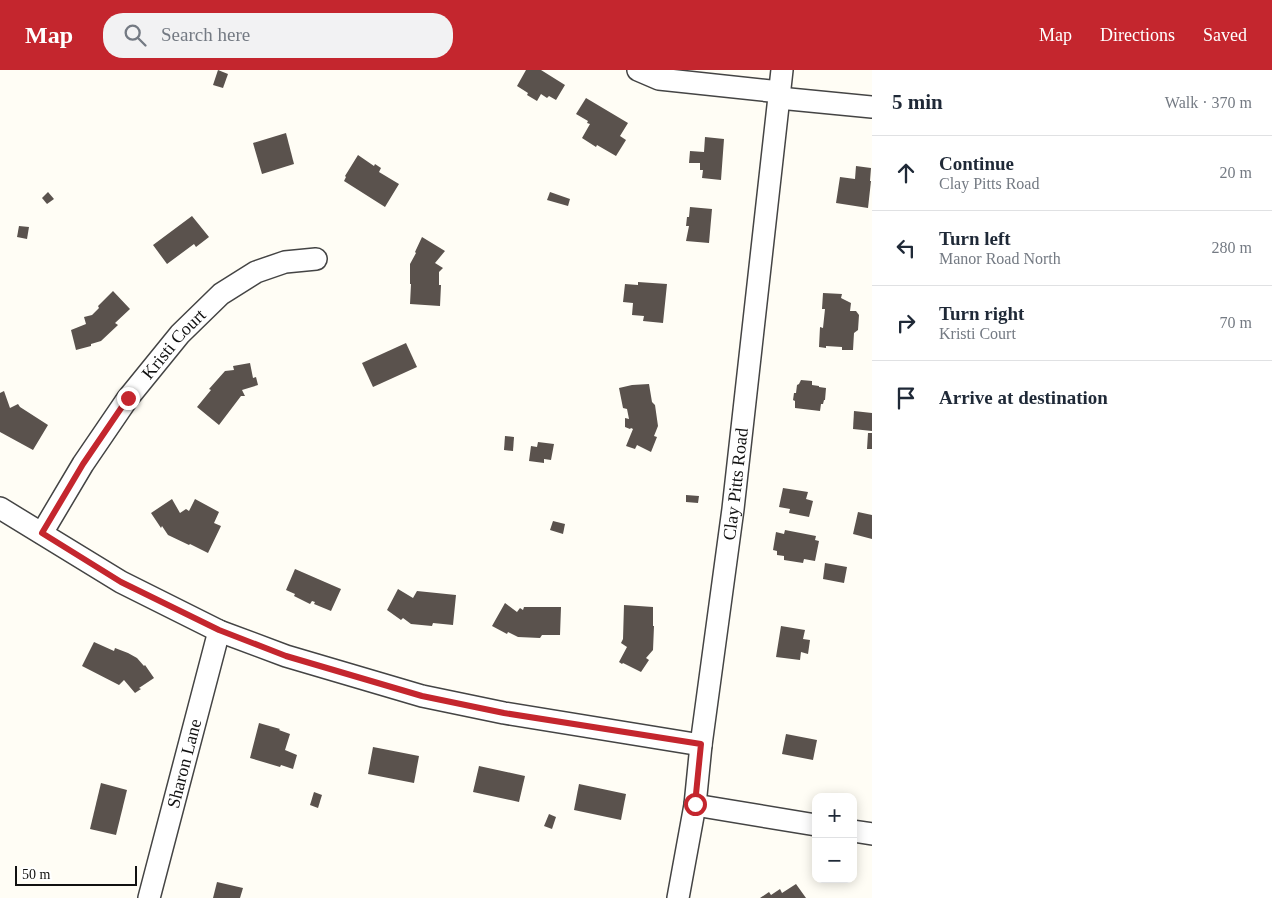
<!DOCTYPE html>
<html lang="en">
<head>
<meta charset="utf-8">
<style>
  :root { --surface:#fff; --page:#f2f2f3; --text:#1f2937; --muted:#747a83; --line:#e0e1e3; --accent:#c4262e }
  body { margin:0; font-family:"Times New Roman",serif; background:var(--page); color:var(--text) }
  .controls { position:absolute; right:15px; bottom:15px; display:grid; overflow:hidden; border-radius:10px; box-shadow:0 2px 12px #0003 }
  .controls button { width:45px; height:45px; display:grid; place-items:center; padding:0; border:0; border-bottom:1px solid var(--line); background:var(--surface); color:var(--text); font:25px sans-serif }
  .scale { position:absolute; left:15px; bottom:12px; width:122px; box-sizing:border-box; padding-left:5px; border:2px solid #111; border-top:0; font-size:14px; line-height:18px; white-space:nowrap; color:#111; -webkit-text-stroke:4px #fff; paint-order:stroke }
  .stop { position:absolute; width:15px; height:15px; margin:-11px; border:4px solid #c4262e; border-radius:50%; background:#fff }
  .stop.end { background:#c4262e; border-color:#fff; box-shadow:0 1px 5px #0008 }
  .list { margin:0; padding:0; list-style:none }
  h2 { display:flex; justify-content:space-between; align-items:center; height:65px; margin:0; padding:0 20px; font-size:21px }
  h2 small { font-size:16px; font-weight:400; color:var(--muted) }
  .list li { display:grid; grid-template-columns:32px 1fr auto; gap:15px; align-items:center; box-sizing:border-box; height:75px; padding:0 20px; border-top:1px solid var(--line) }
  .list b { display:block; font-size:19px; white-space:nowrap }
  .list p { margin:0; font-size:16px; white-space:nowrap; color:var(--muted) }
  .list em { font-size:16px; font-style:normal; color:var(--muted) }
  .icon { flex:none; width:28px; height:28px; fill:none; stroke:currentColor; stroke-width:2; stroke-linecap:round; stroke-linejoin:round }
  .map { position:relative; flex:none; width:872px; height:828px; overflow:hidden }
  header { display:flex; align-items:center; gap:30px; box-sizing:border-box; height:70px; padding:0 25px; background:var(--accent); color:#fff }
  header strong { font-size:24px }
  nav { display:flex; gap:28px; margin-inline-start:auto; font-size:18px }
  .search { width:350px; height:45px; background:var(--page); display:flex; align-items:center; gap:12px; box-sizing:border-box; padding:0 18px; border-radius:20px; color:var(--muted); font-size:19px }
  main { display:flex }
  aside { flex:1; background:var(--surface) }
  .map>svg:first-child { display:block }
</style>
</head>
<body>
<header>
<strong>Map</strong>
<div class="search"><svg class="icon" aria-label="search" viewBox="0 0 24 24"><circle cx="10" cy="10" r="6"/><path d="M15 15l6 6"/></svg>Search here</div>
<nav><a>Map</a><a>Directions</a><a>Saved</a></nav>
</header>
<main>
<div class="map">
<svg width="872" height="828" viewBox="0 0 872 828">
  <rect width="100%" height="100%" fill="#fffdf5"/>
  <g fill="#5a524d">
    <path d="M218,0l10,4 -5,14 -10,-3z"/>
    <path d="M526,0h15l24,15 -9,15 -7,-4 -2,2 -6,-4 -4,7 -10,-6 1,-2 -11,-7z"/>
    <path d="M586,28l42,25 -8,13 6,4 -10,16 -19,-11 -1,2 -14,-9 8,-14 -3,-1 1,-2 -12,-7z"/>
    <path d="M286,63l8,31 -32,10 -9,-31z"/>
    <path d="M705,67l19,2 -3,41 -19,-2 1,-8h-3v-7h-11l1,-12 14,1z"/>
    <path d="M358,85l16,11 1,-2 6,4 -2,4 20,12 -14,23 -41,-26 2,-4 -1,-1z"/>
    <path d="M856,96l15,2 -1,13h1l-3,27 -32,-5 4,-26 15,2z"/>
    <path d="M48,122l6,7 -7,5 -5,-6z"/>
    <path d="M550,122l20,7 -2,7 -21,-6z"/>
    <path d="M690,137l22,2 -3,34 -23,-2 3,-15h-3l1,-9h2z"/>
    <path d="M192,146l17,21 -13,10 -2,-3 -27,20 -14,-19z"/>
    <path d="M19,156l10,1 -2,12 -10,-2z"/>
    <path d="M422,167l23,14 -10,12 8,5 -4,4v13h2l-1,21 -30,-2 1,-20h-1v-20l6,-11 -1,-1z"/>
    <path d="M638,212l29,2 -4,39 -20,-2 1,-5 -12,-1 1,-12 -10,-1 2,-18 13,1z"/>
    <path d="M113,221l17,18 -15,14 3,2 -17,16 -10,3v2l-15,4 -5,-20 15,-6 -2,-7 8,-2 7,-7 -1,-2z"/>
    <path d="M823,223l19,1 -1,4 10,5 -1,8h6l3,4 -1,15 -4,3 -1,17h-11v-3l-16,-1v2l-7,-1 1,-20 3,1 2,-19h-3z"/>
    <path d="M406,273l11,24 -44,20 -11,-24z"/>
    <path d="M250,293l3,15 3,-1 2,8 -16,5 3,6h-4l-22,29 -22,-18 14,-17 -2,-1 16,-18 9,-1 -1,-4z"/>
    <path d="M801,310l11,1v4l7,1v1l7,1 -1,12h-1l-1,4h-2l-1,7 -25,-3v-7l-2,-1 1,-7h2l1,-8 2,-1z"/>
    <path d="M649,314l3,18 3,3 3,21 -4,10 3,1 -6,15 -14,-7 -2,4 -9,-3 7,-17 -2,-1 -1,1 -5,-2v-9l4,1 -2,-10 -4,-1 -4,-20 13,-3z"/>
    <path d="M4,321l6,17 8,-4 2,3 28,18 -15,25 -33,-18v-39z"/>
    <path d="M854,341l18,2v18l-19,-2z"/>
    <path d="M868,363h4v16h-5z"/>
    <path d="M505,366l9,1 -1,14 -9,-1z"/>
    <path d="M538,372l16,2 -3,16 -7,-1v4l-15,-2 2,-15 6,1z"/>
    <path d="M783,418l25,4 -2,7 7,2 -4,16 -20,-4 1,-4 -11,-2z"/>
    <path d="M686,425l13,1 -1,7 -12,-1z"/>
    <path d="M172,429l8,14 6,-4 3,2 6,-12 24,13 -5,11 7,3 -13,27 -18,-9 -1,1 -21,-10 -6,-9 -1,2 -10,-15z"/>
    <path d="M858,442l14,3v24l-19,-5z"/>
    <path d="M553,451l12,3 -2,10 -13,-4z"/>
    <path d="M785,460l31,6 -1,4 4,1 -4,20 -11,-2 -1,4 -19,-3v-4l-7,-1v-4l-4,-1 3,-18 8,2z"/>
    <path d="M825,493l22,4 -3,16 -21,-4z"/>
    <path d="M295,499l46,20 -10,22 -17,-7 1,-2 -3,-1 -2,3 -16,-8 1,-2 -9,-4z"/>
    <path d="M398,519l15,9 4,-7 39,4 -3,30 -20,-2 -1,3 -21,-2 -8,-6 -2,2 -14,-10z"/>
    <path d="M505,533l12,9 3,-4 3,2 1,-3h37l-1,28h-18l-2,3 -22,-1 -10,-5 -1,2 -15,-8z"/>
    <path d="M624,535l29,2v19h1l-1,24 -7,8 3,2 -8,12 -18,-9 -1,1 -3,-2 8,-15 -6,-4 2,-4z"/>
    <path d="M781,556l24,4 -2,9 7,1 -2,14 -7,-2 -1,8 -24,-3z"/>
    <path d="M94,572l20,9 1,-3 13,5 9,5 7,8 1,-1 9,13 -15,10 2,1 -6,4 -11,-13 -5,5 -37,-19z"/>
    <path d="M259,653l21,6 -1,1 11,4 -5,16 12,5 -4,14 -12,-4 -1,2 -30,-9z"/>
    <path d="M786,664l31,6 -4,20 -31,-6z"/>
    <path d="M373,677l46,9 -5,27 -46,-9z"/>
    <path d="M479,696l46,10 -6,26 -46,-10z"/>
    <path d="M101,713l26,7 -11,45 -26,-6z"/>
    <path d="M579,714l47,10 -5,26 -47,-10z"/>
    <path d="M314,722l8,3 -4,13 -8,-3z"/>
    <path d="M549,744l7,3 -4,12 -8,-3z"/>
    <path d="M217,812l26,6 -3,10h-27z"/>
    <path d="M796,814l10,14h-46l9,-6 2,3 9,-6 2,4z"/>
  </g>
  <g fill="none" stroke-linecap="round" stroke-linejoin="round">
    <g stroke="#444" stroke-width="24">
      <g id="minor">
        <path d="M638,0l21,9 121,13"/>
        <path d="M779,28l93,9"/>
        <path d="M0,438l121,74 98,49 67,25 136,40 82,17 197,32"/>
        <path id="s1" d="M42,463l41,-69 45,-66 52,-64 41,-40 35,-22 29,-10 31,-3"/>
        <path d="M695,735l121,20"/>
        <path d="M853,761l19,3"/>
        <path id="s2" d="M149,828l70,-267"/>
        <path id="s3" d="M678,828l17,-93 6,-60 32,-236 49,-439"/>
      </g>
    </g>
    <use href="#minor" stroke="#fff" stroke-width="21"/>
  </g>
  <g fill="none" stroke-linecap="round" stroke-linejoin="round">
    <path stroke="#c4262e" stroke-width="6" d="M128,328l-45,66 -41,69 79,49 98,48 67,26 136,40 82,17 197,31 -6,60"/>
  </g>
  <g text-anchor="middle" stroke-width="5" stroke-linejoin="round" paint-order="stroke">
    <g font-size="18" fill="#111" stroke="#fff">
      <text dy="6" stroke="none"><textPath href="#s1" startOffset="231">Kristi Court</textPath></text>
      <text dy="6" stroke="none"><textPath href="#s3" startOffset="418">Clay Pitts Road</textPath></text>
      <text dy="6" stroke="none"><textPath href="#s2" startOffset="139">Sharon Lane</textPath></text>
    </g>
  </g>
</svg>
<div class="controls">
<button>+</button>
<button>−</button>
</div>
<div class="scale">50 m</div>
<div class="stop" style="left:695px;top:734px"></div>
<div class="stop end" style="left:128px;top:328px"></div>
</div>
<aside>
<h2>5 min<small>Walk · 370 m</small></h2>
<ul class="list">
<li><svg class="icon" aria-label="ahead" viewBox="0 0 24 24"><path d="M12 20V5M6 11l6-6 6 6"/></svg><div><b>Continue</b><p>Clay Pitts Road</p></div><em>20 m</em></li>
<li><svg class="icon" aria-label="left" viewBox="0 0 24 24"><path d="M17 20v-9H6M10 6l-5 5 5 5"/></svg><div><b>Turn left</b><p>Manor Road North</p></div><em>280 m</em></li>
<li><svg class="icon" aria-label="right" viewBox="0 0 24 24"><path d="M7 20v-9h11M14 6l5 5-5 5"/></svg><div><b>Turn right</b><p>Kristi Court</p></div><em>70 m</em></li>
<li><svg class="icon" aria-label="arrive" viewBox="0 0 24 24"><path d="M6 21V4h12l-3 4 3 4H6"/></svg><div><b>Arrive at destination</b></div></li>
</ul>
</aside>
</main>
</body>
</html>
